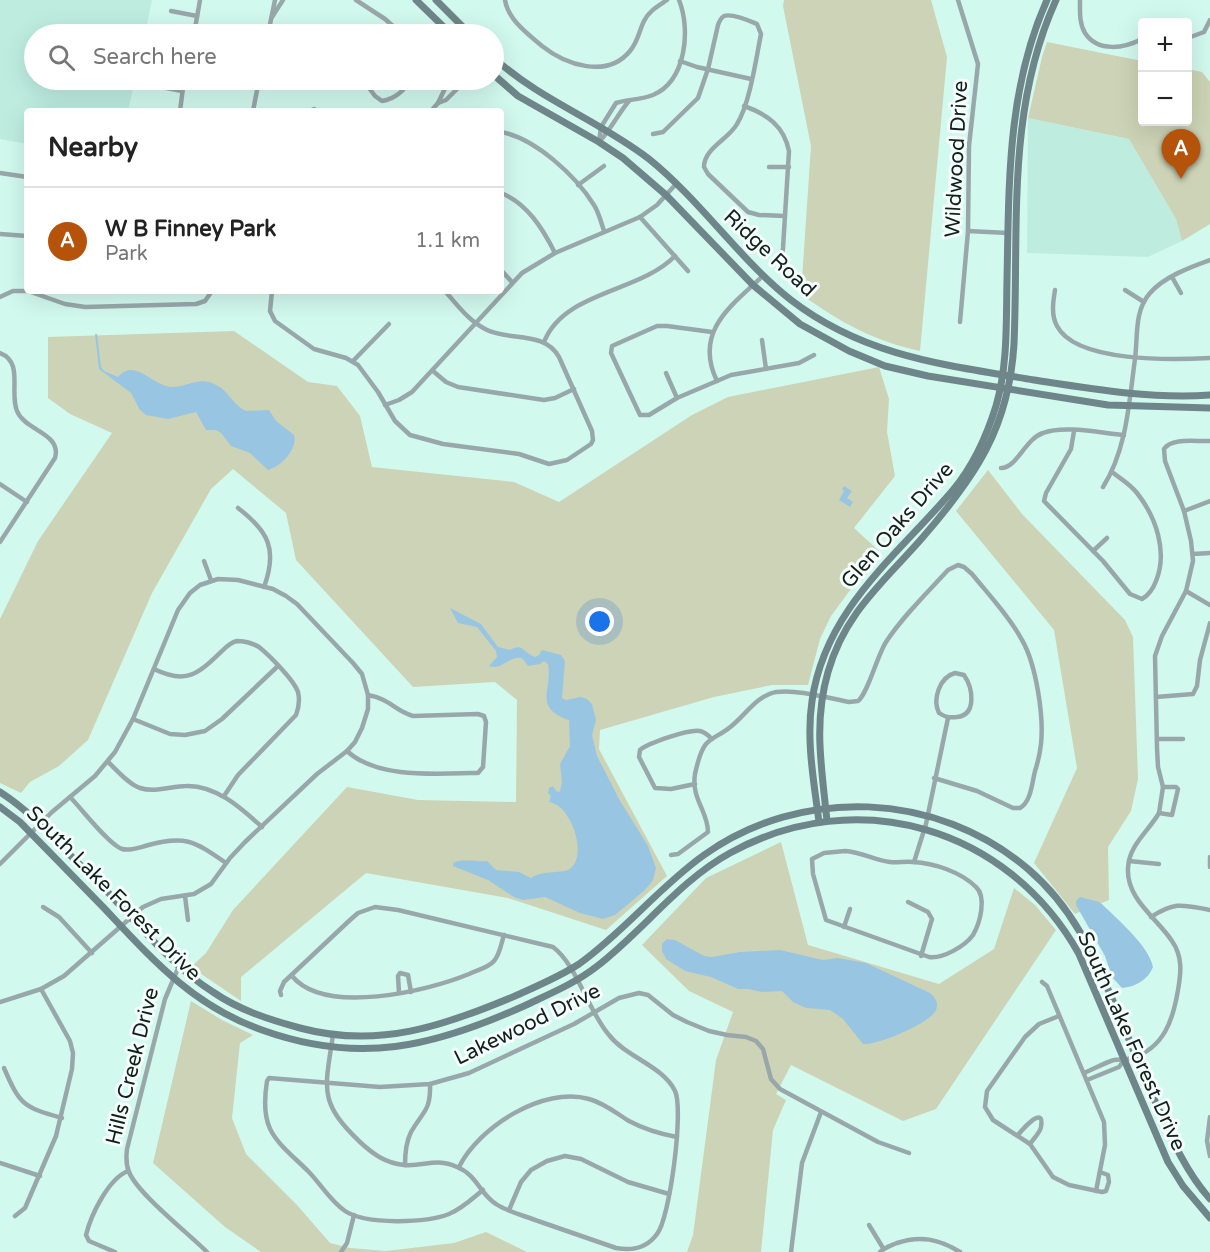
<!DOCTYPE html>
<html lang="en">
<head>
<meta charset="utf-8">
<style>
  :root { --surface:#fff; --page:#f6f6f6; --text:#222; --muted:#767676; --line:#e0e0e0; --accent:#b45309 }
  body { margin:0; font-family:"Varela Round",sans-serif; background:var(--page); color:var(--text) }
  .controls { position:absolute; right:18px; top:18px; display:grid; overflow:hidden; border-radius:6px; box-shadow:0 6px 24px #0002 }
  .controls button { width:54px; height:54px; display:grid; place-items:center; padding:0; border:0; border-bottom:2px solid var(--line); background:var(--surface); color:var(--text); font:30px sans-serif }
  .you { position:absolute; left:600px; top:622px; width:21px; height:21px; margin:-15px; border:4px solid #fff; border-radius:50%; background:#1a73e8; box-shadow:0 0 0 9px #1a73e833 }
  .badge { display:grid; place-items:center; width:39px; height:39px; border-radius:50%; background:var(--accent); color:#fff; font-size:20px; font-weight:700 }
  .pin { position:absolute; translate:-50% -50px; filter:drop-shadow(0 2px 3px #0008) }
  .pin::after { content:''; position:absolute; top:32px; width:21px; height:18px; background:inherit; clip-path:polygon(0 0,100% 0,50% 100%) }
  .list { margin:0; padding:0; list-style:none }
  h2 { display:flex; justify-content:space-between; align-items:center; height:78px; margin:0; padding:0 24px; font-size:26px }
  h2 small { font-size:20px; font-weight:400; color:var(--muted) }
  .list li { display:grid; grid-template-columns:39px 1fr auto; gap:18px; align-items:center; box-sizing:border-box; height:108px; padding:0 24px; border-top:2px solid var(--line) }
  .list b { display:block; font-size:22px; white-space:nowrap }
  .list p { margin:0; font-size:20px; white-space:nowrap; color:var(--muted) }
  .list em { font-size:20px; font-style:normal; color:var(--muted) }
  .icon { flex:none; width:33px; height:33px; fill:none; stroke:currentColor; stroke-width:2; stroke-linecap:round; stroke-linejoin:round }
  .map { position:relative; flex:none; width:1210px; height:1252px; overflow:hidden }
  .search { position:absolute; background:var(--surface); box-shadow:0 6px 24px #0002; left:24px; top:24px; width:480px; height:66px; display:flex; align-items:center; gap:15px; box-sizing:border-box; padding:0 21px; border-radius:33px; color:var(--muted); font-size:22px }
  .panel { position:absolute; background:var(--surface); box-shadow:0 6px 24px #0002; left:24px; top:108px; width:480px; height:186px; border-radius:6px }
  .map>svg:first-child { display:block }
</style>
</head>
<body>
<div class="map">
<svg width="1210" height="1252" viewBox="0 0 1210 1252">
  <rect width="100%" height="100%" fill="#d2f9ee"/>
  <g fill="#beede0">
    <path d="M0,0h152l-7,34h-111v46h101l-7,31h-101v33l-27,-5z"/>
    <path d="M1028,118l101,21 47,80 6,22 -34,16 -121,-4z"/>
  </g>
  <g fill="#cdd3b6">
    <path d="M784,0h147l16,57 -27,294c-46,-10 -81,-29 -119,-57l10,-148 -28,-140z"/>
    <path d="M1047,42l95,19v61h46v-53l14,3 8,10v142l-28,17 -6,-22 -47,-80 -101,-21 14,-61z"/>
    <path d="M234,331l74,51 29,4 23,30 12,51 142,15 45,20 133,-87 36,-18 151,-30 10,32 -2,33 8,44 -41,52 25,23 -48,65 -11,23 -12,46h-36l-58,12 -114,33 -1,19 68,127 -61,54 -98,-32 -142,-25 -125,104v24l-50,-34 15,-14 27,-43 114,-123 71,13 98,2 1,-102 -22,-18 -82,5 -117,-127 -10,-47 -53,-44 -22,20 -59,104 -64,147 -29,26 -29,16 -9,11 -21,-10v-164l38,-78 74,-108 -42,-19 -22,-16v-61z"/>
    <path d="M988,470l34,44 103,106 8,17 5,142 -7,32 -23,36 1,53 -34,14 -41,-51 43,-95 -23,-138 -98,-119z"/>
    <path d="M781,842l27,103 131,39 55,-35 20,-61 21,17 21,25 -120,179 -33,12 -112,-56 -15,29 10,6 -13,30 -12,122h-74l6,-17 23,-175 17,-48 -44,-21 -47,-46 64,-67z"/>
    <path d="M191,1001l31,19 31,15 -13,8 -8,75 14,36 51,51 33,38 20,5 36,3 68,-8 32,-11 41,20h-266l-36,-25 -72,-64z"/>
  </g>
  <g fill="#98c6e2">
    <path d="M95,334h2l4,33 3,4 14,6c17,-20 34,9 54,10 18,0 27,-12 46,-1 11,6 16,20 28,25l23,-1 7,11 18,14c4,14 -13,32 -26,35l-18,-17 -19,-7 -10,-13 -5,-3h-10l-10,-18 -28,7 -22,-4 -6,-5 -9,-17 -32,-24z"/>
    <path d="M844,486l8,5 -5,7 6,4 -3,5 -11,-7 5,-9 -2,-2z"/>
    <path d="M450,608l31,16 17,23 12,3c12,-8 14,3 25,7l4,-2 3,-5 19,5 4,6 -3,37 4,2 15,-3 6,2 5,5 4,16 -4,15 5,21 22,43 29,47 8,22 -3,12 -8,10 -30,25 -12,4 -23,-6 -35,-16 -22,3 -9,-3 -26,-17 -35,-14v-3c10,-5 23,-1 34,-2l9,9 23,2 12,6c13,-9 32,-3 40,-10 17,-15 -1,-64 -22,-66l2,-6 -3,-3 1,-5 4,-2 3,5 4,1 2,-10 -2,-18 10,-18 -1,-26c-37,-13 -16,-30 -21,-56l-4,-3 -4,3 -12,2 -6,-8c-14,-2 -20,13 -33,8l8,-9 -1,-6 -19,-24 -19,-4z"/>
    <path d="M1080,897l19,5 4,3c15,15 46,41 50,62 -5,13 -18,20 -31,21l-10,-11 -7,-21 -29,-51v-4z"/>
    <path d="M667,939l8,1 29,16 8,1 28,-5 40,-2 43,10 15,-2 28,5 64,30c5,5 9,9 6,17 -5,13 -60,36 -73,34l-20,-25 -13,-9 -24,-2 -13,-6 -11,-11 -20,1 -14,-3h-10l-27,-12 -26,-6 -19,-12 -4,-8v-7z"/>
  </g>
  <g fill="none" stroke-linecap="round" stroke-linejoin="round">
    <g stroke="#98a8aa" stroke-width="4.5">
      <path d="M356,0l29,19 17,15"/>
      <path d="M505,0c3,20 23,34 37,46 24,19 65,33 88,5 8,-9 9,-20 14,-30 5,-10 14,-15 23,-21"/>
      <path d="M958,0l20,64 -9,82 -1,85 -8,91"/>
      <path d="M1080,0c0,11 -1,23 5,33 13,20 40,15 57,6"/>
      <path d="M171,11l26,5"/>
      <path d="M272,17l11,-17"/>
      <path d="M194,34l6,-34"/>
      <path d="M268,34l7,-34"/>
      <path d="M1188,38l16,-6 6,-12"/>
      <path d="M680,61l17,6 54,12"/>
      <path d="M363,80l12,16 7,5c13,-2 23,-11 28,-21"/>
      <path d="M156,86l26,5"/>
      <path d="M438,103l11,-23"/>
      <path d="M744,106c23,8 40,20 45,45l-6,97 -1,8 -6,5"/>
      <path d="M180,111l4,-31"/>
      <path d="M253,111l6,-31"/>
      <path d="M310,111l4,-2 4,2"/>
      <path d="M431,111l7,-8 8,-3 20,-20"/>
      <path d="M501,132c34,6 75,44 93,73 5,8 7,17 10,26"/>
      <path d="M653,134l10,-2 35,-34 10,-29 10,-44c1,-3 3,-7 6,-9 8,-3 26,5 33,8l4,10c-5,25 -11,69 -24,90 -8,15 -33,24 -33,43l4,7 40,38 11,3 26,1"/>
      <path d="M599,142l2,-15 15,-24c12,-4 25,-3 37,-8 33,-14 38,-65 26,-95"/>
      <path d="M599,142c12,-13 19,-28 30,-41"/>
      <path d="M769,167h20"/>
      <path d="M0,173l27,4"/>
      <path d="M578,185l26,-19"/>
      <path d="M501,193c26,10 42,36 54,60"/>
      <path d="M640,217l48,54"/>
      <path d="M968,231l40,2"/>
      <path d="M0,234l27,2"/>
      <path d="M501,270l11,12"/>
      <path d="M1172,277l9,16"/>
      <path d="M1055,290c-2,12 -4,25 2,36 19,37 117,34 153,32"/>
      <path d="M1125,290l19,12"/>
      <path d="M28,291l37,13 20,3 111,-3 9,-3 7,-10"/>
      <path d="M272,291l-2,20 5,10 39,28 32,9 12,7 20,27 17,29 15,14 33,9 76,10 30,10 18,-4 24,-16 2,-4 -1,-9 -33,-74c-14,-26 -49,-16 -72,-27 -18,-9 -29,-24 -42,-39"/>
      <path d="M0,297l13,-6h14"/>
      <path d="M712,332l-45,-6h-10l-45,20 -1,7 29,62h9l28,-17 54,-23 68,-12 15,-8"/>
      <path d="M762,340l4,29"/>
      <path d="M544,342c20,-51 95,-49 131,-86"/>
      <path d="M0,353c24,9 9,39 17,58 8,20 45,22 38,47l-55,84"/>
      <path d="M353,361l36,-37"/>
      <path d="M433,371l13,11 12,5 86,13 11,-2 19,-9"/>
      <path d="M666,373l11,25"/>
      <path d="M717,381c-24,-50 15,-76 47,-106"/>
      <path d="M385,405l14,-5 13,-8 110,-119 33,-20 85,-36 17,-12 19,-21"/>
      <path d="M1074,431l-3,18 -25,44 -2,8 59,60 27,33 12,5c7,-4 11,-10 14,-18 12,-29 0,-64 -19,-88 -7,-9 -16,-14 -25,-21"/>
      <path d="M1001,468c16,0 24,-29 42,-35 21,-8 58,0 81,2"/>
      <path d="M0,484l27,18"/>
      <path d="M1103,487c24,-38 26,-85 32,-128 3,-23 -1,-48 15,-66 14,-16 40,-26 60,-33"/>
      <path d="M238,508c30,23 40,41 26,79"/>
      <path d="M1184,511l26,-10"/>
      <path d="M1093,551l14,-13"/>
      <path d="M1193,554l17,-1"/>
      <path d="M204,561l7,19"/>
      <path d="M1186,591l24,14"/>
      <path d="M154,669c33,16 44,5 68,-18 4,-4 9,-9 15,-10 7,0 15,2 22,6 10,8 35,33 39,45 2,8 1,15 -2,23l-58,60 -14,21"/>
      <path d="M955,673l9,2c9,13 13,40 -7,42 -8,1 -12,0 -18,-4 -7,-14 1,-36 16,-40z"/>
      <path d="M1156,697l37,-3 4,-8 3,-26 10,-37"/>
      <path d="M133,719l37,15 15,1 20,-4 17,-12 56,-53"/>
      <path d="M1157,739h26"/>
      <path d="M347,751c29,27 86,23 123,22h8l5,-6 3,-45 -2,-6 -6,-2 -65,2c-18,-5 -23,-17 -45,-21"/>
      <path d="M108,762c9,8 20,22 32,26 15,5 32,-2 46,-2 30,-1 55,22 76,41"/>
      <path d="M695,784l-24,5 -16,-1 -16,-31 1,-7c8,-7 49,-21 60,-19 5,1 9,5 12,8"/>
      <path d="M70,797c11,11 39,48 52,52 7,2 16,-1 23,-3 40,-11 48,-6 81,17"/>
      <path d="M1159,813l4,-26"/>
      <path d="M845,851c16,1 30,9 45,11 8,1 15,-1 23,0 21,1 48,10 63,25 11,10 4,36 -3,48 -8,11 -30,24 -44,22l-103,-37 -13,-46 -1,-15 12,-6z"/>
      <path d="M671,855l7,-1 30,-22c0,-21 -17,-33 -13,-58 2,-9 5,-23 11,-30 6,-7 16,-10 23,-16 15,-11 28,-33 47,-36 21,-3 52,6 73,10l9,-1c10,-8 19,-45 28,-59 17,-26 41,-49 62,-72l10,-5 6,2 8,7c17,21 37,42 50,66 14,24 22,76 19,104 -1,9 -3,18 -6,27 -3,12 -4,31 -15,37h-7l-36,-17 -43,-13"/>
      <path d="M1210,857v10"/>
      <path d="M1129,861l30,3"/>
      <path d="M914,862l12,-38 22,-106"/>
      <path d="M0,864l52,-52 43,-36 20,-24 18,-33 45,-109 12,-17 10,-8 18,-6 20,1 35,9 13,7 11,8 56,59 9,11 6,21v14l-6,19 -7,14 -8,9 -30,23 -72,68 -15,16 -19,26 -17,10 -33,5 -18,8 -79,69 -23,13 -41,13"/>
      <path d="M185,896l3,24"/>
      <path d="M908,902l20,10 4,7 -11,37"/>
      <path d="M43,907l16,10 33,36"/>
      <path d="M1151,917c25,-16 32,-12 59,-7"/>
      <path d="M844,927l6,-18"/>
      <path d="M179,966l-14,33 -38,150c-1,8 -1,16 2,23 9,22 59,61 78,80"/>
      <path d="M292,976c33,40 136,15 177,-2 8,-4 19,-6 25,-13 6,-7 7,-17 10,-26"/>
      <path d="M1042,982l5,4 57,136 1,23 -9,46"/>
      <path d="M399,993l-1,-17 2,-3 8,2 3,17"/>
      <path d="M281,995l-1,-4 4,-9 66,-62 8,-7 17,-6 23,3 155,37c24,18 35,64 56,88 17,22 54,31 66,56 9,18 -5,127 -18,143 -10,14 -25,17 -41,14 -26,-9 -52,-18 -78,-27 -13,-5 -30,-9 -42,-17 -16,-10 -19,-29 -39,-37 -22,-10 -33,0 -53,-2 -19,-2 -31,-11 -44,-23 -42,-40 -35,-53 -27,-107"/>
      <path d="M1059,1016l-20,8 -14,13 -38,54 -2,16 8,13 37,24 23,33 16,8 33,7 4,-1 3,-9 -1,-7 -8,-3"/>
      <path d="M4,1068c16,37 19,39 58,50"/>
      <path d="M1084,1073c10,-4 20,-10 30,-13 6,-1 12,0 18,-2 32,-10 41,-38 46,-68 3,-17 5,-33 -6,-49 -15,-23 -46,-42 -44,-73 1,-23 20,-36 31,-55l13,2 6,-26 -2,-2h-13l-5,-20 -1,-19 -2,-92 7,-20 24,-45 7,-30 -2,-20 -7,-30 -19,-50 -1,-12c8,-12 33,-7 46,-8"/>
      <path d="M1087,1080l32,-13 5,-7"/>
      <path d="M1210,1117l-3,24 3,15"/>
      <path d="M1018,1135c2,-3 27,-32 23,-8 -1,6 -8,12 -11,17"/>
      <path d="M0,1163l40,13"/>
      <path d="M405,1165c0,-11 1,-23 6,-33 12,-21 20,-21 19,-48"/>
      <path d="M459,1167c20,-40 84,-81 130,-68 15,4 27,14 40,22 15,8 31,13 48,16"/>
      <path d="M483,1190c-10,8 -21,19 -34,24 -23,9 -83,11 -104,-3 -15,-10 -25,-28 -37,-40 -33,-32 -49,-40 -41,-90l2,-3 111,9 50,-3 39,-11 105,-49 45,-26 20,-5 9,2 25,20 14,7 22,9 18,4 19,2 10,4 7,8 8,30 9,10 98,53 31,11"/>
      <path d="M509,1210l12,-28 10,-12 16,-9 18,-5 16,3 47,23 41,12"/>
      <path d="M15,1216l10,-8 31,-72 16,-67 1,-16 -3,-12 -29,-52"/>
      <path d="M869,1225l14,23"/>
      <path d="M115,1252l-26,-11 -3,-6c5,-20 22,-56 42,-64"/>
      <path d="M341,1252l6,-9 7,-28"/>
      <path d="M791,1252l11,-89 19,-51"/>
      <path d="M880,1252c5,-5 10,-6 17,-9 23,-8 42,-4 63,9"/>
    </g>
    <g stroke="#6e8689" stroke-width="7">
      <path d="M416,0l35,34"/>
      <path d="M436,0l34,34"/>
      <path d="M494,58c46,42 106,63 155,101 52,42 90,100 142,141 74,57 155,65 243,80 58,9 116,19 176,15"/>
      <path d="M494,75l24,21 81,46 24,16 43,37 87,90 47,39 49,27 36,15 43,10 180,29 102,3"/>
      <path d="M0,792c28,18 48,40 70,63 15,15 31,29 45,45 31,33 60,68 98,92 26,18 57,28 87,36 78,21 144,-2 215,-32 22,-10 44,-19 64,-32 45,-32 80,-77 125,-109 97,-69 233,-64 324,14 48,41 67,90 91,146 13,32 26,64 40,95 14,32 28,63 51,89"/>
      <path d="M0,807l20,15c28,29 56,57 84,86 48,51 89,98 158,122 97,35 171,17 262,-24 25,-12 50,-22 72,-39 46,-35 83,-86 134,-114 127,-70 278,-26 349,101l89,208 15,24 27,32"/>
      <path d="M827,821c-5,-52 -14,-97 1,-149 17,-60 56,-90 95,-135 53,-61 86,-110 91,-193 5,-117 -8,-234 42,-344"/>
      <path d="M819,822c-5,-40 -13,-81 -7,-121 13,-92 85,-145 141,-211 20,-24 34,-55 43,-84 12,-41 10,-84 11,-126 2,-96 0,-191 40,-280"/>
    </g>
  </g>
  <g text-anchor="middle" stroke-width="6" stroke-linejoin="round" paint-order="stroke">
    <g font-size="21" fill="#12201c" stroke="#f6fefc">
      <text transform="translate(956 159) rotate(-87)" y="7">Wildwood Drive</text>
      <text transform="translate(770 253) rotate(43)" y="7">Ridge Road</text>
      <text transform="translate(897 525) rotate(-49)" y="7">Glen Oaks Drive</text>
      <text transform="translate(114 893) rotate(45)" y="7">South Lake Forest Drive</text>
      <text transform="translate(527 1024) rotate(-26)" y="7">Lakewood Drive</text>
      <text transform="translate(1132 1041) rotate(66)" y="7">South Lake Forest Drive</text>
      <text transform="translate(132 1066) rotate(-76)" y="7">Hills Creek Drive</text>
    </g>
  </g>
</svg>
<div class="controls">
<button>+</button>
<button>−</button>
</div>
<div class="you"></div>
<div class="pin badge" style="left:1181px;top:179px">A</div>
<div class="search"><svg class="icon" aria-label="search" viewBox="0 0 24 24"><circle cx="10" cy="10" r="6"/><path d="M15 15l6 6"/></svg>Search here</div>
<section class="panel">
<h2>Nearby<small></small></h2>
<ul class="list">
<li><span class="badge">A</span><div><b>W B Finney Park</b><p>Park</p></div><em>1.1 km</em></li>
</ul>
</section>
</div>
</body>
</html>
